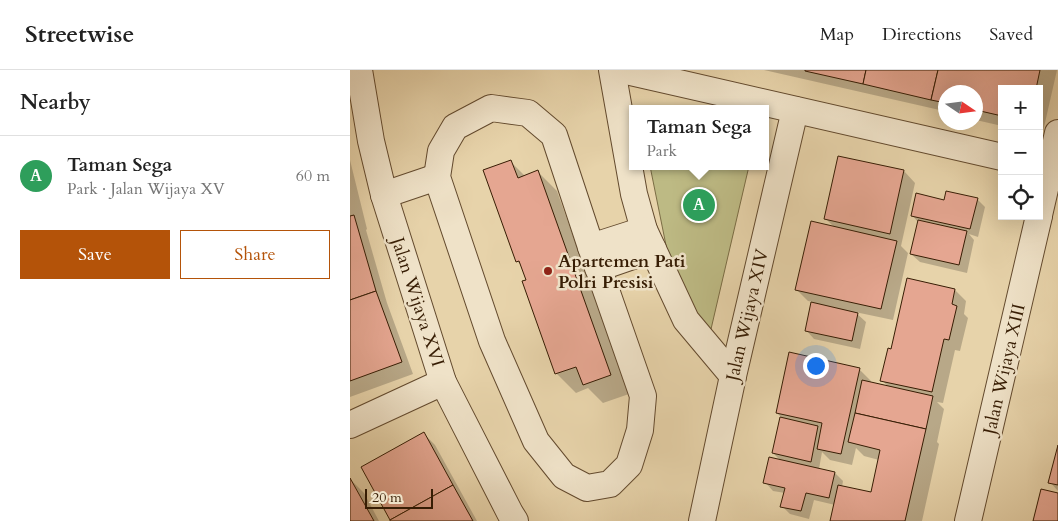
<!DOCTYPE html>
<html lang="en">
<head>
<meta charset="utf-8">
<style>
  :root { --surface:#fff; --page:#f6f6f6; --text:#222; --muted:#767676; --line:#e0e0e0; --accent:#b45309 }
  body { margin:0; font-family:Cardo,serif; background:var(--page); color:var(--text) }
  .controls { position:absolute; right:15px; top:15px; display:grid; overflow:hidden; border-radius:0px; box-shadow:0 5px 20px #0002 }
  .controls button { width:45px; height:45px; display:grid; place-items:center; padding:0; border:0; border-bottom:1px solid var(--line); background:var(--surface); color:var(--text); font:25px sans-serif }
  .compass { position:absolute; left:588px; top:15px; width:45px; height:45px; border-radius:50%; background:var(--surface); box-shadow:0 5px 20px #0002; rotate:103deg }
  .scale { position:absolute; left:15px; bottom:12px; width:68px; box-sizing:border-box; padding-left:5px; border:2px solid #371d04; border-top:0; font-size:14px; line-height:18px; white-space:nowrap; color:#371d04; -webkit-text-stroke:4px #efe2c8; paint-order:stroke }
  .you { position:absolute; left:465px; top:295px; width:18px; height:18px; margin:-12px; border:4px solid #fff; border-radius:50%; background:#1a73e8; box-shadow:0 0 0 8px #1a73e833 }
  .badge { display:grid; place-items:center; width:32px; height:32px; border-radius:50%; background:var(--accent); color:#fff; font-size:16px; font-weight:700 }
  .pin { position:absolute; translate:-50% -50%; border:2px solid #fff; box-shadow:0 1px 5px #0006 }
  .popup { position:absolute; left:279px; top:35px; width:140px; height:65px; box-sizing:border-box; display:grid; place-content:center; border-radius:0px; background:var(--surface); filter:drop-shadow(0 1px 4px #0005); font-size:16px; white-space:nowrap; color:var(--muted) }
  .popup b { font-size:19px; color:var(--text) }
  .popup::after { content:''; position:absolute; left:50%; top:100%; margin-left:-10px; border:10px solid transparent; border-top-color:var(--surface) }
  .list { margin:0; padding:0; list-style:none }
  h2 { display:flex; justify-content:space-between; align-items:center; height:65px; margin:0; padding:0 20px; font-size:21px }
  h2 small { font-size:16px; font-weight:400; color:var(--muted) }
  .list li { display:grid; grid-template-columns:32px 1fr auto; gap:15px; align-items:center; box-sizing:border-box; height:80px; padding:0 20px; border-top:1px solid var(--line) }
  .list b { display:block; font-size:19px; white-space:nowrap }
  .list p { margin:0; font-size:16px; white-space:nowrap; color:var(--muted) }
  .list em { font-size:16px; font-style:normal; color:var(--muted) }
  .actions { display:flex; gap:10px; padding:15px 20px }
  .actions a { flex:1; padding:11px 0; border:1px solid var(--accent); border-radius:0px; text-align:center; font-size:18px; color:var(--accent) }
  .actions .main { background:var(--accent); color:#fff }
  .icon { flex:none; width:28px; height:28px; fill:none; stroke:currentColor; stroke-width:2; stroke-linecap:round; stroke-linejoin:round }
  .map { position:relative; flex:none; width:708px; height:451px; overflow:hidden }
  header { display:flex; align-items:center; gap:30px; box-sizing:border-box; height:70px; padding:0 25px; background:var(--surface); border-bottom:1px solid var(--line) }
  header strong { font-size:24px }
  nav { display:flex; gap:28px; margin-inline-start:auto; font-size:18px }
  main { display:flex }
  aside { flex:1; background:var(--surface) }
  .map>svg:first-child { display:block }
</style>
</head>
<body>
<header>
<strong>Streetwise</strong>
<nav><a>Map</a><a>Directions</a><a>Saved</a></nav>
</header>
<main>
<aside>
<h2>Nearby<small></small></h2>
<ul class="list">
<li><span class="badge" style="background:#2e9e5b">A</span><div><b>Taman Sega</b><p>Park · Jalan Wijaya XV</p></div><em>60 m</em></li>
</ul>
<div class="actions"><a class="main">Save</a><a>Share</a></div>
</aside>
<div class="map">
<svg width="708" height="451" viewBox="0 0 708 451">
  <rect width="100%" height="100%" fill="#e7d3aa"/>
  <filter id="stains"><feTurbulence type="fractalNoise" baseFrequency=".004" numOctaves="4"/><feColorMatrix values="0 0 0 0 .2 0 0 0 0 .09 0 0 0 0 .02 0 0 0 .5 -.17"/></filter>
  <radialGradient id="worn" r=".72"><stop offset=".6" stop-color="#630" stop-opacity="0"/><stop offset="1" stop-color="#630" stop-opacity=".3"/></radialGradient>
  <path fill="#bdba84" stroke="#7a6c44" d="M300,96h99l-41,176 -36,-67z"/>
  <g fill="#0003" fill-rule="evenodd">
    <path d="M414,0h293l-15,66 -3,-1v-46h-37v37l-26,-6v-28h-30v21l-2,-2z"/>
    <path d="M0,90l17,69 -1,1 21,73 26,71 -63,23z"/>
    <path d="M161,92l14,14 13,-4 19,19 72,203 -26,9 -15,-15 -12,5 -19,-19 -33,-92 4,-1 -5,-14 -6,-6z"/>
    <path d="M554,101l11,12 -14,63 7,7 -15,67 -38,-8 11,10 -6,27 -46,-10 -8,-9 7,-28 -5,-1 -11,-11 37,-63 -8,-8z"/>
    <path d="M627,129l8,8 -7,30 -9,-3 5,6 -7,33 -47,-11 -9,-8 7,-32 -6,-7 33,-14z"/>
    <path d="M605,220l11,11 -2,13 4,4 -8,33 -5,-1 -12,53 -6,-1 7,7 -7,33 2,2 -17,77h-91l4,-16 -21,-5 -5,19 -19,-5 -8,-8 3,-13 -12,-2 -8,-9 15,-22 -7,-7 11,-33 -7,-7 82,-44 12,12 -1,2 19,5 -7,-8 10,-30zM506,378l8,8 15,4 -7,34 -30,-7 1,-6 -8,-8 -16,-4 3,-17 8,8 22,5z"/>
    <path d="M74,364l11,11 42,76h-85z"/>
    <path d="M708,380v41l-8,-9z"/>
    <path d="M0,409l14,14 15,28h-29z"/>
  </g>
  <g fill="#e5a691" stroke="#371d04">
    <path d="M455,0h61l-3,14 -58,-13z"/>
    <path d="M516,0h72l-7,30 -68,-16z"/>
    <path d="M588,0h102l-4,19h-34v27l-26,-6v-18h-30v11l-15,-3z"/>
    <path d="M488,86l66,14 -14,64 -66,-15z"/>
    <path d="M161,90l7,18 20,-8 73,205 -28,10 -7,-18 -21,7 -33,-93 4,-1 -7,-19 -3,1 -33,-92z"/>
    <path d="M596,121l32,7 -8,31 -59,-13 5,-23 28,7z"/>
    <path d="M4,145l22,76 -26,9v-84z"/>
    <path d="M568,150l49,11 -8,34 -49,-11z"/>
    <path d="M461,151l86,20 -16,68 -86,-19z"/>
    <path d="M557,208l48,11 -3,15 5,2 -8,34 -5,-1 -12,53 -52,-11 8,-33 3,1z"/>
    <path d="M26,221l26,71 -52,19v-81z"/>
    <path d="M461,232l47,11 -6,28 -47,-10z"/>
    <path d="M439,282l71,16 -19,86 -24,-5 5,-26 -46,-10z"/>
    <path d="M512,310l71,16 -7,33 -71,-16z"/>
    <path d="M505,343l71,16 -21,92h-75l8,-36 33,7 9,-42 -32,-8z"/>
    <path d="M430,347l38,9 -7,36 -39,-9z"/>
    <path d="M74,362l29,53 -63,35 -29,-53z"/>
    <path d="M708,375v40l-10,-2z"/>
    <path d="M419,387l66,15 -6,26 -23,-5 -5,18 -21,-4 5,-19 -22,-5z"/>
    <path d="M0,408l24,43h-24z"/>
    <path d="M103,415l20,36h-83v-1z"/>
    <path d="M691,419l17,4v28h-25z"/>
  </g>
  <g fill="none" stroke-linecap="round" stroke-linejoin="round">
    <g stroke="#634a2e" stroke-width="28">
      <g id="minor">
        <path d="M9,0l12,71 13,54 59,187 67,131 5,8"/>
        <path d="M262,0l22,124 10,36 42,90 47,56"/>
        <path d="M272,0l380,87"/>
        <path d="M141,38l37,5 26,22 37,112 52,149 -3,34 -11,35 -19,19 -23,4 -23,-12 -28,-35 -44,-100 -55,-164 4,-26 14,-24z"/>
        <path d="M34,125l53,-18"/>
        <path d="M689,145l19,-82"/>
        <path d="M241,177l53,-17"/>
        <path d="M248,198l55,-19"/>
        <path d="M0,355l93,-43"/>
        <path d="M352,451l31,-145 62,-266"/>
        <path d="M618,451l71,-305"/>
      </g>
    </g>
    <use href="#minor" stroke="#efe2c8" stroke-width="26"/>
  </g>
  <circle fill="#8f2418" stroke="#efe2c8" stroke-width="2" cx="198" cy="201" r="5"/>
  <g text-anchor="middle" stroke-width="5" stroke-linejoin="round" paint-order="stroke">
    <g font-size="18" font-weight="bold" fill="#371d04" stroke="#efe2c8" text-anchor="start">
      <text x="208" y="197">Apartemen Pati<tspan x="208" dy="21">Polri Presisi</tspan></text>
    </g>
    <g font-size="18" fill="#371d04" stroke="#efe2c8">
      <text transform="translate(68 232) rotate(72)" y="6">Jalan Wijaya XVI</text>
      <text transform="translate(397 245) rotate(-77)" y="6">Jalan Wijaya XIV</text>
      <text transform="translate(654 299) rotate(-77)" y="6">Jalan Wijaya XIII</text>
    </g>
  </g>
  <rect width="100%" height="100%" filter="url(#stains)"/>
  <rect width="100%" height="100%" fill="url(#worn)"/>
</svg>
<div class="controls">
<button>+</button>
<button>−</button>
<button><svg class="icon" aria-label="locate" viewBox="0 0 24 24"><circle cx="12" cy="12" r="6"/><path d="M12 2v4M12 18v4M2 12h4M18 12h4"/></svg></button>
</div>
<svg class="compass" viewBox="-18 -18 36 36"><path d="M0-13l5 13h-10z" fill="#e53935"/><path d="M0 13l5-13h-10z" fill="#767676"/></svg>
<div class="scale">20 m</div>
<div class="you"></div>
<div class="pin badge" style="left:349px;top:135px;background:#2e9e5b">A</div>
<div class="popup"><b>Taman Sega</b>Park</div>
</div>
</main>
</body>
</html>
